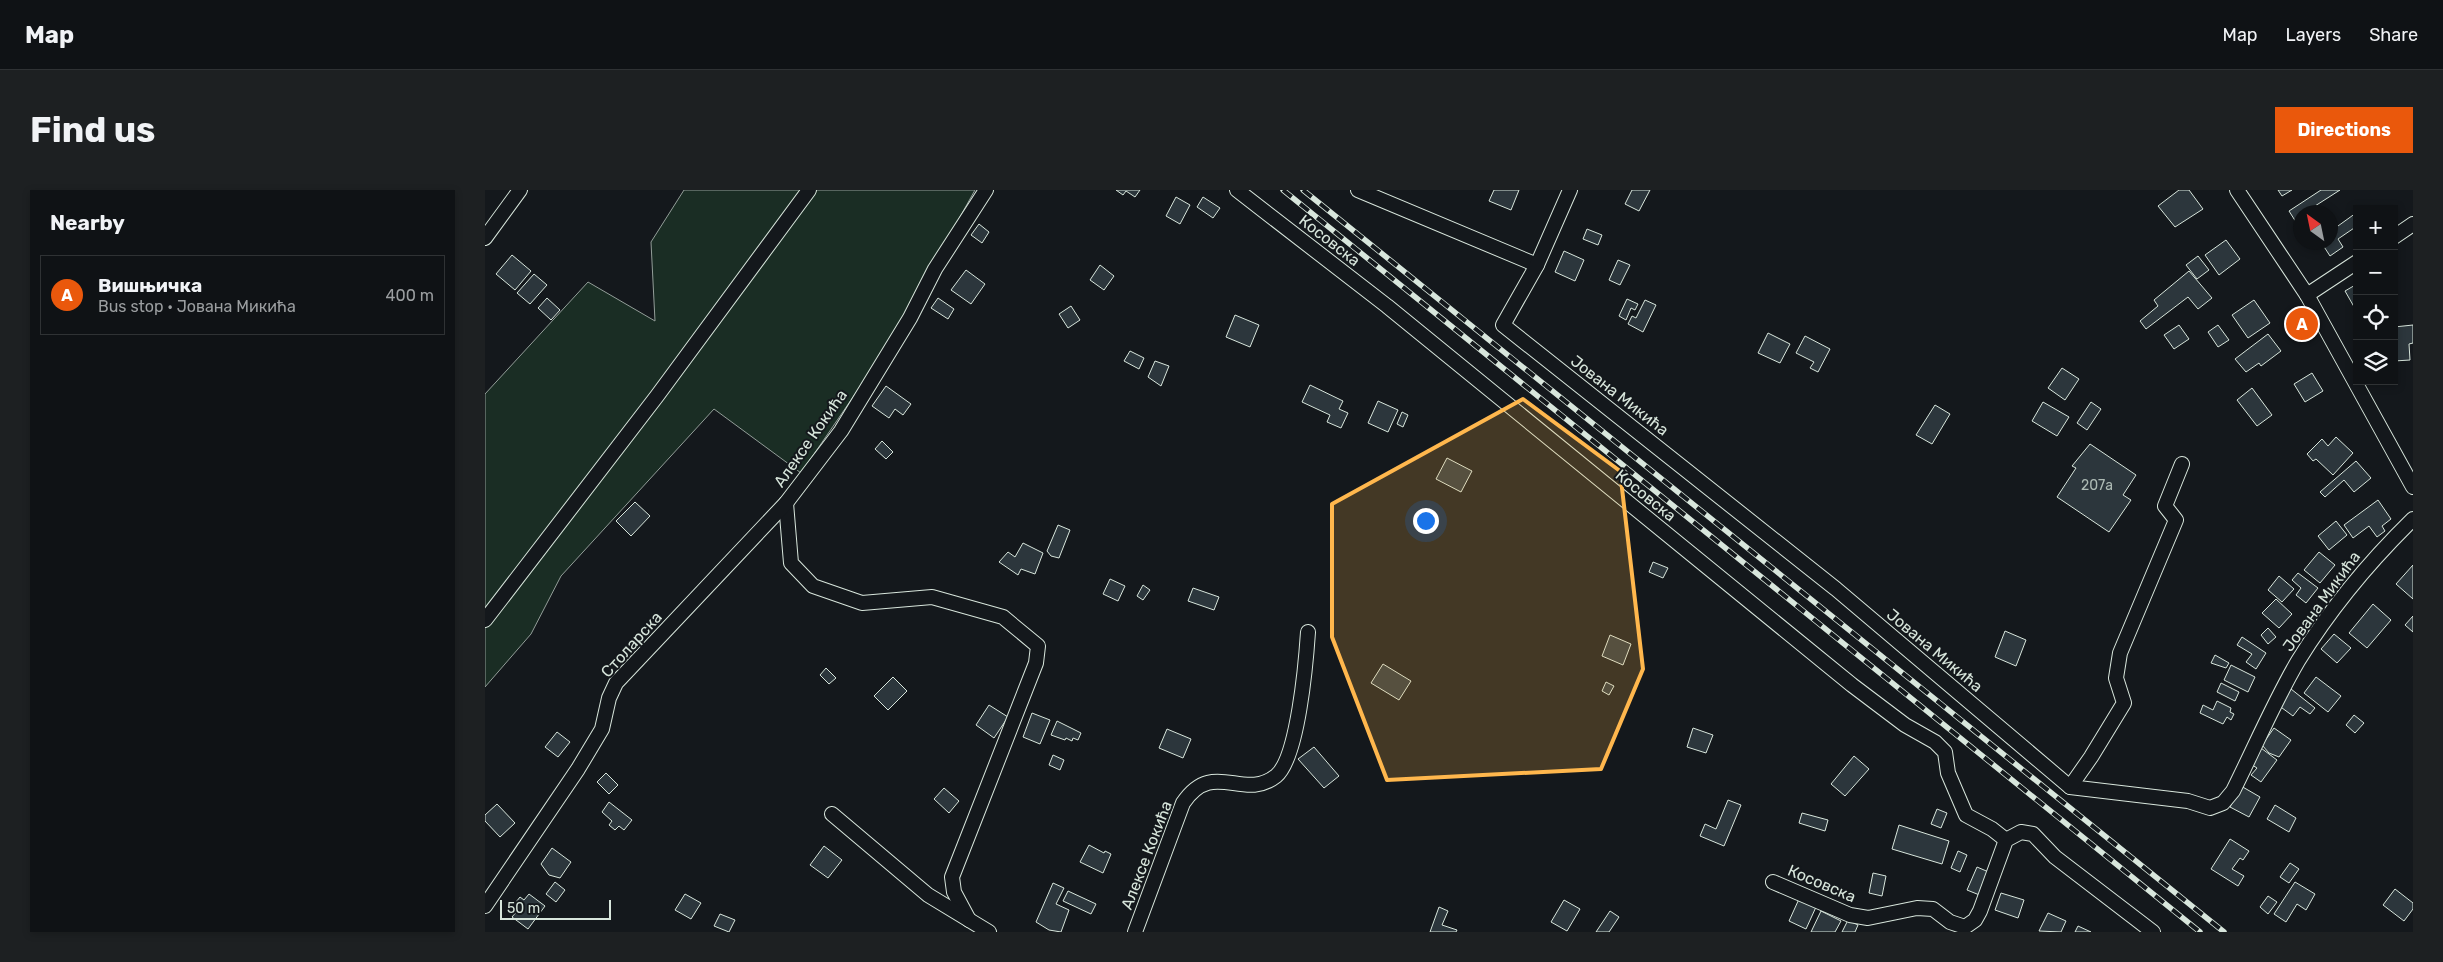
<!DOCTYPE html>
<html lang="en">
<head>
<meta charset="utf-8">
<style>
  :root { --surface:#0f1215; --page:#1d2022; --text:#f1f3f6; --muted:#9b9ea0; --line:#2f3234; --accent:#ea580c }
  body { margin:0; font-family:Rubik,sans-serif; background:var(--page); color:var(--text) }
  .controls { position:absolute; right:15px; top:15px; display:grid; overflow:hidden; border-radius:0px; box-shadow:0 2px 8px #0003 }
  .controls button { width:45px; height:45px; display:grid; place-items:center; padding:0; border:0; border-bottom:1px solid var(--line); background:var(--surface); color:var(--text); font:25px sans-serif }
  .compass { position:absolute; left:1808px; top:15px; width:45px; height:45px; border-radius:50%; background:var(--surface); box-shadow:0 2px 8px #0003; rotate:327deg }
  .scale { position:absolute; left:15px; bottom:12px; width:111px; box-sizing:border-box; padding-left:5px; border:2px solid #d8e6dc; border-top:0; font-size:14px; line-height:18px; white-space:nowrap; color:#d8e6dc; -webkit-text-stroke:4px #14181c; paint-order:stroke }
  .you { position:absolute; left:940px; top:330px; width:18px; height:18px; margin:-12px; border:4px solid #fff; border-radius:50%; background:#1a73e8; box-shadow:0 0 0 8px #1a73e833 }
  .badge { display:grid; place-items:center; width:32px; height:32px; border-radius:50%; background:var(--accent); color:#fff; font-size:16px; font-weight:700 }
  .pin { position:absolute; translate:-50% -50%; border:2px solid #fff; box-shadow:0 1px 5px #0006 }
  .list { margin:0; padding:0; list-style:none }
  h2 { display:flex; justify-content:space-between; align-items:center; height:65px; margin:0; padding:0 20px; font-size:21px }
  h2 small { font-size:16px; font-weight:400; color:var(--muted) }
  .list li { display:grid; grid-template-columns:32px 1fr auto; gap:15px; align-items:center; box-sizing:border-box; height:80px; margin:0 10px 10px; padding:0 10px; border:1px solid var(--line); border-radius:0px }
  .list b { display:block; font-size:19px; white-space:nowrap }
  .list p { margin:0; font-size:16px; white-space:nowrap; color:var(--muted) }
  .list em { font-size:16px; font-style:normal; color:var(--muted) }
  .icon { flex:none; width:28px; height:28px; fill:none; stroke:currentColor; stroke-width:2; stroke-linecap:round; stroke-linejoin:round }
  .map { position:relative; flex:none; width:1928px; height:742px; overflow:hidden; border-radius:0px }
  header { display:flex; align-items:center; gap:30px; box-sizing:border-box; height:70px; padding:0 25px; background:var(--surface); border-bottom:1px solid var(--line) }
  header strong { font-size:24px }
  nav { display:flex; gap:28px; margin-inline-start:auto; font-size:18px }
  .intro { display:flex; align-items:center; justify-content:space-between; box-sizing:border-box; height:120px; padding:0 30px }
  h1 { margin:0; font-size:35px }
  .button { padding:12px 22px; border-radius:0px; background:var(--accent); color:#fff; font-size:18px; font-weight:700 }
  main { display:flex; gap:30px; padding:0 30px }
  aside { flex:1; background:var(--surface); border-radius:0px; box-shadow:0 2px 8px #0003 }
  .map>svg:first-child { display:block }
</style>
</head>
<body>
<header>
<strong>Map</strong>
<nav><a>Map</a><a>Layers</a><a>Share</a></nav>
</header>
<div class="intro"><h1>Find us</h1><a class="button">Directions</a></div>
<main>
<aside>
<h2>Nearby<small></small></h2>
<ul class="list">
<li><span class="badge">A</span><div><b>Вишњичка</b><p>Bus stop · Јована Микића</p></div><em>400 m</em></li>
</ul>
</aside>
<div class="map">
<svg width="1928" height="742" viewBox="0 0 1928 742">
  <rect width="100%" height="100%" fill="#14181c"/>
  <path fill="#1a2d24" stroke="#939e99" d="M199,0h291l-87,156 -87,127 -87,-64 -153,167 -30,58 -46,53v-293l103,-112 67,39 -4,-79z"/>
  <g fill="#2c363c" stroke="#d8e6dc">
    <path d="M631,0h24l-5,7 -9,-6 -3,4z"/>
    <path d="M1009,0h25l-8,20 -22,-9z"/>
    <path d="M1147,0h18l-11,21 -14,-7z"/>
    <path d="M1694,0h10l14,19 -28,18 -17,-21z"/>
    <path d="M1793,0h14l-10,6z"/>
    <path d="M1836,0h19l-25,16 5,6h-19v18l-12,-19z"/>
    <path d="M691,7l14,8 -10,19 -14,-8z"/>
    <path d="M718,7l17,11 -7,10 -16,-11z"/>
    <path d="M1871,23l1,13 -19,13 5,8 -13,9 -9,-14h10v-11z"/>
    <path d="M494,34l10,8 -7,11 -11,-8z"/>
    <path d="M1102,39l15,6 -4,10 -15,-6z"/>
    <path d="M1741,50l14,19 -21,16 -14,-20z"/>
    <path d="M1079,61l20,9 -9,21 -20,-9z"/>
    <path d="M27,65l19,16 -16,19 -19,-16z"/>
    <path d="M1713,66l11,14 -12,9 -11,-14z"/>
    <path d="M1133,70l12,5 -10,20 -11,-5z"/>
    <path d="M615,75l14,11 -10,14 -14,-10z"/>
    <path d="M481,80l19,14 -14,20 -20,-14z"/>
    <path d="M1704,81l23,27 -14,11 -10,-12 -42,32 -6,-8 18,-15 -4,-6z"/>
    <path d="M49,84l13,11 -17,19 -13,-11z"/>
    <path d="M1872,94v28l-12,-21z"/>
    <path d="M62,108l13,12 -9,10 -13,-12z"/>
    <path d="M453,108l16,11 -6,10 -17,-11z"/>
    <path d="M1142,109l11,5 -3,6 -4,-2 -5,12 -7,-4z"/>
    <path d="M1160,110l11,5 -13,27 -15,-8 4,-8 4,2z"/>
    <path d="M1769,110l16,23 -22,15 -16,-23z"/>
    <path d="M586,116l9,14 -12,8 -9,-14z"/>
    <path d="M750,125l24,10 -9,22 -24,-10z"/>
    <path d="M1694,135l10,14 -15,10 -10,-14z"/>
    <path d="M1733,135l11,15 -11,7 -10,-15z"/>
    <path d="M1928,135v18l-4,1 1,16 -16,1v-34z"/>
    <path d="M1283,143l22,11 -10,19 -22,-10z"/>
    <path d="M1783,144l13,17 -20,15 -2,-3 -13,9 -11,-13z"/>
    <path d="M1320,146l25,13 -12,23 -8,-4 4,-6 -18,-9z"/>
    <path d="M645,161l14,7 -5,11 -15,-8z"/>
    <path d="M670,171l14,5 -8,20 -13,-9z"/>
    <path d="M1577,178l17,11 -14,21 -17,-12z"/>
    <path d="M1827,183l11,18 -18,11 -11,-18z"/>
    <path d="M825,195l33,16 -4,8 9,4 -7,15 -14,-6 3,-7 -28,-13z"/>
    <path d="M401,196l25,18 -8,11 -8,-6 -6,9 -17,-12z"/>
    <path d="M1767,198l20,27 -15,11 -20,-26z"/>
    <path d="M893,211l20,9 -10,22 -20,-9z"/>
    <path d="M1558,212l26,15 -12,19 -25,-15z"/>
    <path d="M1606,212l10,7 -14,21 -10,-7z"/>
    <path d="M1450,215l15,9 -18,30 -16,-9z"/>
    <path d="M917,222l6,3 -5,12 -6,-3z"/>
    <path d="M1851,247l17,16 -20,22 -17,-16 -3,2 -6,-7 15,-15 6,7z"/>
    <path d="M397,251l11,11 -7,7 -11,-10z"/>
    <path d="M1605,254l46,31 -13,20 8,5 -22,32 -52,-35 19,-29 -4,-2z"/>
    <path d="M962,268l25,13 -11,21 -25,-13z"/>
    <path d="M1871,271l15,17 -17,14 -10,-12 -19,17 -5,-5z"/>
    <path d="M1893,310l13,19 -9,7 3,5 -8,6 -8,-11 -16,12 -9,-13z"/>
    <path d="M150,312l15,14 -19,20 -15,-15z"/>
    <path d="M1851,331l11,14 -18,15 -11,-14z"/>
    <path d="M573,335l12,5 -11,28 -8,-2 -4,-5z"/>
    <path d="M538,353l20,10 -8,21 -14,-5 -3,6 -19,-13 9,-10 7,5z"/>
    <path d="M1834,362l16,13 -15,18 -16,-13z"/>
    <path d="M1168,372l15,6 -5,10 -14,-6z"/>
    <path d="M1928,375v34l-17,-15z"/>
    <path d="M1813,383l20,15 -12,15 -10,-8 5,-7 -9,-8z"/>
    <path d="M1794,386l15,13 -12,13 -14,-12z"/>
    <path d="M625,389l15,7 -7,15 -15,-7z"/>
    <path d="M658,395l7,5 -7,10 -6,-4z"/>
    <path d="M708,398l26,9 -5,13 -26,-9z"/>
    <path d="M1791,409l16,15 -13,14 -17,-15z"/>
    <path d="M1888,414l18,16 -24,28 -18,-15z"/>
    <path d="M1928,426v16l-8,-7z"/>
    <path d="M1783,438l8,9 -8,7 -7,-9z"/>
    <path d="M1520,441l21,9 -10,26 -21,-9z"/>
    <path d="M1849,444l17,14 -14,15 -16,-14z"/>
    <path d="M1125,445l21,9 -8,21 -21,-9z"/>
    <path d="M1757,447l24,16 -10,16 -10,-7 6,-8 -15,-9z"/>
    <path d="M1730,465l14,8 -3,5 -15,-5z"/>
    <path d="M898,474l28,17 -12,19 -28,-17z"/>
    <path d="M1746,475l24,12 -7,15 -24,-12z"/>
    <path d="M341,478l10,10 -7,6 -9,-9z"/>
    <path d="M408,487l14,14 -19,19 -14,-14z"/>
    <path d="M1831,487l25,19 -13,16 -24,-19z"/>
    <path d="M1121,492l8,4 -5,9 -7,-4z"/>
    <path d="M1736,493l18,9 -4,9 -18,-9z"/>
    <path d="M1806,499l24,19 -5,6 -10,-7 -7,9 -15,-11z"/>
    <path d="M1732,511l14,7 -1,4 4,2 -3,6 -4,-3 -4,7 -23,-11 3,-8 10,5z"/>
    <path d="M504,515l19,12 -14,21 -18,-13z"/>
    <path d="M547,523l18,7 -10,24 -17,-7z"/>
    <path d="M1869,525l10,8 -9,10 -9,-8z"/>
    <path d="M572,531l24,12 -3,7 -5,-2 -1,3 -6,-3 -1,2 -14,-5z"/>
    <path d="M1208,538l20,7 -7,18 -19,-6z"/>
    <path d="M1789,538l17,12 -12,17 -10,-4 -7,-8z"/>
    <path d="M682,539l24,10 -8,19 -24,-10z"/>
    <path d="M72,542l13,10 -12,15 -13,-10z"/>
    <path d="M829,557l25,29 -15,12 -26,-29z"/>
    <path d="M1776,558l16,12 -16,22 -10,-7 6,-7 -8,-5z"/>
    <path d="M568,565l11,5 -4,10 -11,-5z"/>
    <path d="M1369,566l15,13 -24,27 -14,-12z"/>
    <path d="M121,583l12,12 -9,9 -12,-12z"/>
    <path d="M1756,596l19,11 -11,20 -19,-10z"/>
    <path d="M459,598l15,13 -10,12 -15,-14z"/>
    <path d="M1243,610l13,5 -17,41 -24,-10 5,-12 11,5z"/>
    <path d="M124,612l23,18 -8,10 -5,-4 -4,4 -6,-5 3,-4 -10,-9z"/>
    <path d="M12,614l18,19 -15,14 -15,-16v-6z"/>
    <path d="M1790,615l21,13 -7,14 -22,-13z"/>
    <path d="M1452,619l10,4 -6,15 -10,-4z"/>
    <path d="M1317,623l26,7 -3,11 -26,-8z"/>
    <path d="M1414,635l50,16 -7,23 -50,-15z"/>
    <path d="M1745,649l19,12 -6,9 -3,-2 -8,11 12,7 -6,10 -27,-17z"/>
    <path d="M604,655l15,8 1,-2 6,3 -8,19 -23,-11z"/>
    <path d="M339,656l18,14 -14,18 -18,-13z"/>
    <path d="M67,658l19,14 -11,16 -11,-3 -8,-11z"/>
    <path d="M1473,661l9,4 -7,17 -9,-4z"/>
    <path d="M1805,673l9,6 -10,14 -9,-6z"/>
    <path d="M1492,677l14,6 -9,23 -15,-6z"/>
    <path d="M1388,683l13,3 -4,20 -13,-3z"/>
    <path d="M70,692l10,8 -9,12 -10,-8z"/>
    <path d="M1810,692l20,12 -9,16 -9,-6 -11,18 -12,-8z"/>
    <path d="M568,693l11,5 -8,16 13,6 -8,22 -12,-2 -13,-8z"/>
    <path d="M1910,699l18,14v6l-9,12 -21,-16z"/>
    <path d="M583,701l28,13 -5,10 -28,-13z"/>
    <path d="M1516,703l23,7 -6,18 -23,-8z"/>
    <path d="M44,704l16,12 -17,23 -16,-12 5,-6 -5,-4 8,-10 4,3z"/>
    <path d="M200,704l16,9 -10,16 -16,-9z"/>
    <path d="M1783,706l9,6 -9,12 -8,-7z"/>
    <path d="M1314,709l17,8 -10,22 -17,-8z"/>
    <path d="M1079,710l16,9 -13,22 -16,-9z"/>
    <path d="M954,717l9,4 -6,14 15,5 -1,2h-26z"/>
    <path d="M1125,721l9,6 -10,15h-13z"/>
    <path d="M1336,721l20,10 -6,11h-24z"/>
    <path d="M1563,723l18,8 -5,11 -22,-1z"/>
    <path d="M235,724l15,6 -6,12 -15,-6z"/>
    <path d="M1363,730l10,5 -3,7h-13z"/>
    <path d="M1593,736l13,6h-16z"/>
  </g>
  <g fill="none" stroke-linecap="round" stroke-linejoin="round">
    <g stroke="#d8e6dc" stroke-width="16">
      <g id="street">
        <path d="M752,0l150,116 465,379 53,40 30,17 10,10 3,21 18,42 26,14 14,11"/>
        <path d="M873,0l179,75"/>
        <path d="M1085,0l-33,75 -34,60 333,264 234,198 118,14 22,7 13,-5 10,-12c21,-42 41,-89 65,-130 32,-52 71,-99 115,-142"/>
        <path d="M1752,0l70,105 106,192"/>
        <path d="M1909,47l19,-13"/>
        <path d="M0,48l35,-48"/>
        <path d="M1822,105l50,-33"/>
        <path d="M301,313l5,60 22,23 49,17 70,-6 71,20 35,29 -2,17 -84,214 2,15 15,28"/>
        <path d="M0,430l172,-224 152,-206"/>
        <path d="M1585,597l21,-30 33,-54 -8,-25 4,-25 56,-133 -11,-14 17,-42"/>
        <path d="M347,624l96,81 61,37"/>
        <path d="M1288,692l77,33 18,3 49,-10 16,1 17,13 15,5 10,-7 5,-9 26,-71 15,-8 12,2 22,23 98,75"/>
        <path d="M0,716l93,-137 24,-40 7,-31 7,-15 170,-180 55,-72 69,-113 25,-49 51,-79"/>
        <path d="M650,742l48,-129c30,-45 60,-1 93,-27 22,-18 30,-114 32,-144"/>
      </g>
    </g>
    <use href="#street" stroke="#14181c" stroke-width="14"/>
    <g stroke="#d8e6dc" stroke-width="5.5">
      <g id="rail">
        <path d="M798,0l917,742"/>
        <path d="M818,0l921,742"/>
      </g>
    </g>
    <use href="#rail" stroke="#14181c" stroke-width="4" stroke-dasharray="11" stroke-linecap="butt"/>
  </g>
  <path fill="#ffb74d" fill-opacity="0.2" stroke="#ffb74d" stroke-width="4" stroke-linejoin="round" d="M1038,209l97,72 23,198 -42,100 -214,11 -55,-143v-133z"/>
  <g text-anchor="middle" stroke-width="4" stroke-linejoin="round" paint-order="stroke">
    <g font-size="14" fill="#adbab4">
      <text x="1612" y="300">207a</text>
    </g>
    <g font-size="16" fill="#d8e6dc" stroke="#14181c">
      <text transform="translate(845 50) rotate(38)" y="6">Косовска</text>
      <text transform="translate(1135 205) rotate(38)" y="6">Јована Микића</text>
      <text transform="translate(325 248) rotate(-55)" y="6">Алексе Кокића</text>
      <text transform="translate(1161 305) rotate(39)" y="6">Косовска</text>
      <text transform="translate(1836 411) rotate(-54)" y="6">Јована Микића</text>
      <text transform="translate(146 454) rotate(-48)" y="6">Столарска</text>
      <text transform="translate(1450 460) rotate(40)" y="6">Јована Микића</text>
      <text transform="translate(661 665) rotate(-69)" y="6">Алексе Кокића</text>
      <text transform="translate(1337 693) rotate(23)" y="6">Косовска</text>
    </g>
  </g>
</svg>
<div class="controls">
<button>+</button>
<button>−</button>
<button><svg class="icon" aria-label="locate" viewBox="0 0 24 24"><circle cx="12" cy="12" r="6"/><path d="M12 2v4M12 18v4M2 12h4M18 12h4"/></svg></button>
<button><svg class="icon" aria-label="layers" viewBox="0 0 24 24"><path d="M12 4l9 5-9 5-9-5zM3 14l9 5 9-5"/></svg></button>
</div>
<svg class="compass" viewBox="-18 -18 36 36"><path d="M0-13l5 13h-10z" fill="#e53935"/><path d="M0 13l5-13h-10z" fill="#9b9ea0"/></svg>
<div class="scale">50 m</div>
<div class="you"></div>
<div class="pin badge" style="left:1817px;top:134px">A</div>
</div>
</main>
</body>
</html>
